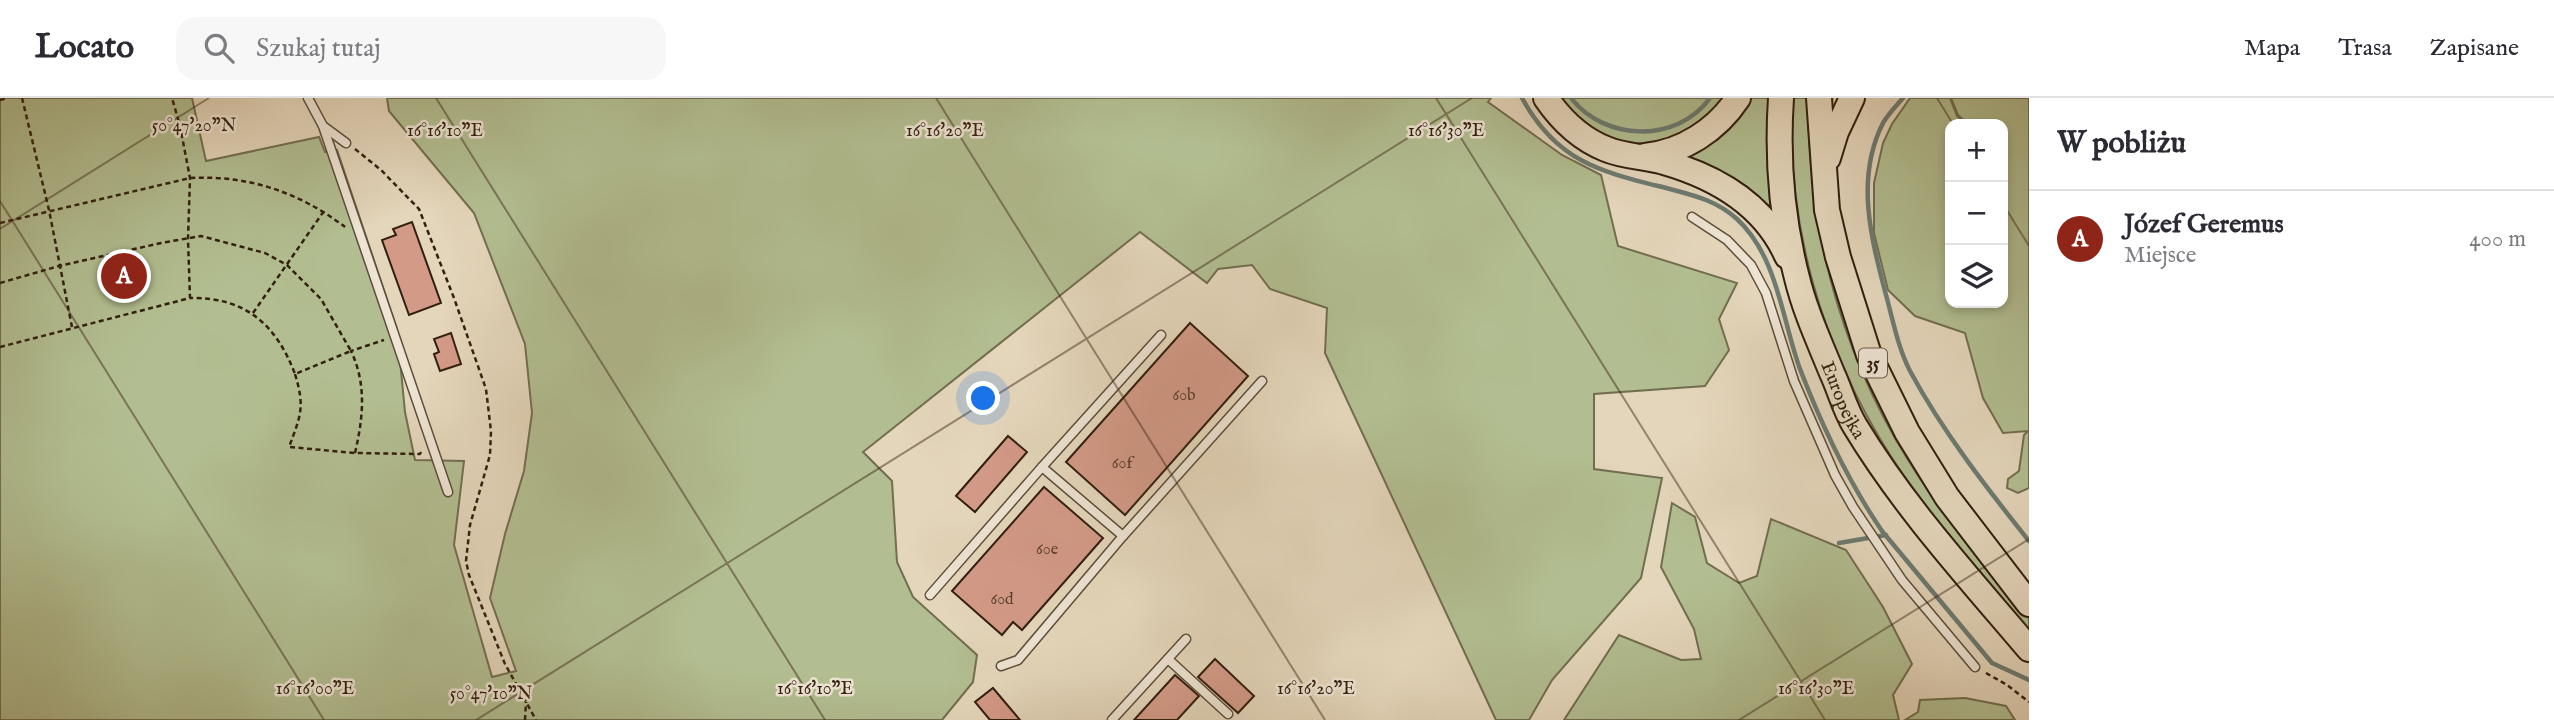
<!DOCTYPE html>
<html lang="pl">
<head>
<meta charset="utf-8">
<style>
  :root { --surface:#fff; --page:#f7f7f7; --text:#2b2b33; --muted:#7c7c81; --line:#e1e1e2; --accent:#8f2418 }
  body { margin:0; font-family:"IM FELL English",serif; background:var(--page); color:var(--text) }
  .controls { position:absolute; right:21px; top:21px; display:grid; overflow:hidden; border-radius:14px; box-shadow:0 4px 10px #0003 }
  .controls button { width:63px; height:63px; display:grid; place-items:center; padding:0; border:0; border-bottom:2px solid var(--line); background:var(--surface); color:var(--text); font:35px sans-serif }
  .you { position:absolute; left:984px; top:301px; width:24px; height:24px; margin:-18px; border:5px solid #fff; border-radius:50%; background:#1a73e8; box-shadow:0 0 0 10px #1a73e833 }
  .badge { display:grid; place-items:center; width:46px; height:46px; border-radius:50%; background:var(--accent); color:#fff; font-size:23px; font-weight:700 }
  .pin { position:absolute; translate:-50% -50%; border:4px solid #fff; box-shadow:0 2px 7px #0006 }
  .list { margin:0; padding:0; list-style:none }
  h2 { display:flex; justify-content:space-between; align-items:center; height:91px; margin:0; padding:0 28px; font-size:30px }
  h2 small { font-size:23px; font-weight:400; color:var(--muted) }
  .list li { display:grid; grid-template-columns:46px 1fr auto; gap:21px; align-items:center; box-sizing:border-box; height:98px; padding:0 28px; border-top:2px solid var(--line) }
  .list b { display:block; font-size:26px; white-space:nowrap }
  .list p { margin:0; font-size:23px; white-space:nowrap; color:var(--muted) }
  .list em { font-size:23px; font-style:normal; color:var(--muted) }
  .icon { flex:none; width:38px; height:38px; fill:none; stroke:currentColor; stroke-width:2; stroke-linecap:round; stroke-linejoin:round }
  .map { position:relative; flex:none; width:2029px; height:622px; overflow:hidden }
  header { display:flex; align-items:center; gap:42px; box-sizing:border-box; height:98px; padding:0 35px; background:var(--surface); border-bottom:2px solid var(--line) }
  header strong { font-size:33px }
  nav { display:flex; gap:38px; margin-inline-start:auto; font-size:24px }
  .search { width:490px; height:63px; background:var(--page); display:flex; align-items:center; gap:18px; box-sizing:border-box; padding:0 24px; border-radius:21px; color:var(--muted); font-size:26px }
  main { display:flex }
  aside { flex:1; background:var(--surface) }
  .map>svg:first-child { display:block }
</style>
</head>
<body>
<header>
<strong>Locato</strong>
<div class="search"><svg class="icon" aria-label="search" viewBox="0 0 24 24"><circle cx="10" cy="10" r="6"/><path d="M15 15l6 6"/></svg>Szukaj tutaj</div>
<nav><a>Mapa</a><a>Trasa</a><a>Zapisane</a></nav>
</header>
<main>
<div class="map">
<svg width="2029" height="622" viewBox="0 0 2029 622">
  <rect width="100%" height="100%" fill="#e4d6bb"/>
  <filter id="stains"><feTurbulence type="fractalNoise" baseFrequency=".00286" numOctaves="4"/><feColorMatrix values="0 0 0 0 .2 0 0 0 0 .09 0 0 0 0 .02 0 0 0 .5 -.17"/></filter>
  <radialGradient id="worn" r=".72"><stop offset=".6" stop-color="#630" stop-opacity="0"/><stop offset="1" stop-color="#630" stop-opacity=".3"/></radialGradient>
  <g fill="#b2be91" stroke="#726e50" stroke-width="2">
    <path d="M0,0h192l14,63 113,-24 6,15 12,-2 60,179 8,83 10,48 49,1 -10,84 38,132 24,-6 -26,-73 15,-64 19,-63 8,-58 -7,-69 -51,-131 -85,-102 -2,-13h1104l-3,4 74,53 39,20 17,71 119,37 -18,36 10,31 -24,36 -111,8v75l68,9 -21,100 -89,102 -23,40h-33l-171,-367 2,-45 -57,-19 -18,-24 -34,4 -11,14 -67,-51 -277,220 29,29 5,81 16,35 64,58 -4,27 -31,38h-942z"/>
    <path d="M1560,0h169c-12,10 -24,24 -37,33 -8,4 -18,6 -27,8 -45,14 -77,-8 -105,-41z"/>
    <path d="M1748,0h21l1,112 -97,-54z"/>
    <path d="M1792,0h16c0,120 28,237 88,342 23,39 50,78 79,113 9,11 51,56 54,66 0,4 0,11 0,16 -48,-59 -98,-116 -139,-180 -68,-107 -104,-230 -98,-357z"/>
    <path d="M1910,0h40l7,18 9,8h-16v179h53v-152l3,1 -3,-2v-26h-35l-10,-9 -7,-17h78v390l-11,5 -11,-5 1,-9 11,-8 5,-36 4,-4 -25,2 -20,-35 -18,-65 -50,-17 -27,-26 -14,-57v-50l9,-40 9,-19z"/>
    <path d="M1672,405l23,14 12,46 32,20 18,-7 14,-57 75,31 37,57 29,57 -19,31 6,25h-335l55,-85 62,25 20,-1 -7,-30 -33,-62z"/>
    <path d="M1965,600l41,8 9,14h-110l13,-8 2,-12z"/>
  </g>
  <g fill="none" stroke-linecap="round" stroke-linejoin="round">
    <g stroke="#6d7b72" stroke-width="4.5">
      <path d="M1522,0c36,66 81,74 148,91 26,7 47,12 67,30 41,38 45,101 63,150 22,57 48,112 82,162l110,132 37,17"/>
      <path d="M1571,0c33,43 106,46 139,0"/>
      <path d="M1903,0c-7,8 -15,16 -20,25 -28,55 -12,115 3,172 7,25 12,53 24,76 33,61 76,116 119,170"/>
      <path d="M1839,445l47,-8"/>
    </g>
  </g>
  <g fill="#d39a87" stroke="#321f10" stroke-width="2">
    <path d="M412,124l29,81 -32,12 -27,-75 14,-5 -3,-6z"/>
    <path d="M1190,225l58,53 -123,139 -59,-53z"/>
    <path d="M451,235l10,31 -21,7 -6,-17 5,-2 -5,-13z"/>
    <path d="M1008,338l19,16 -52,60 -19,-16z"/>
    <path d="M1044,389l59,51 -81,92 -9,-8 -11,13 -50,-44z"/>
    <path d="M1215,561l39,37 -16,17 -40,-36z"/>
    <path d="M1175,577l24,21 -22,24h-43z"/>
    <path d="M993,590l27,32h-30l-15,-18z"/>
  </g>
  <g fill="none" stroke-linecap="round" stroke-linejoin="round">
    <g stroke="#5e4d3b" stroke-width="11">
      <g id="service">
        <path d="M308,0l15,28 23,17"/>
        <path d="M323,28l125,366"/>
        <path d="M1692,119l35,23 24,25 15,28 28,88 41,94 18,32 49,73 73,87"/>
        <path d="M1042,369l119,-132"/>
        <path d="M930,497l112,-128 81,69"/>
        <path d="M1168,561l60,55"/>
        <path d="M1001,568l17,-6 105,-124 139,-155"/>
        <path d="M1112,622l74,-81"/>
      </g>
    </g>
    <g stroke="#321f10" stroke-width="28">
      <g id="primary">
        <path d="M1546,0c15,22 35,41 60,51 19,8 39,7 58,13 52,15 100,42 123,94"/>
        <path id="s1" d="M1781,0c-4,59 1,122 16,180 8,33 22,63 35,95 8,17 13,37 23,53 49,81 113,151 174,223"/>
        <path d="M1819,0l8,112 11,47 31,98 38,77 40,65 82,107"/>
        <path d="M1645,58c38,-4 72,-26 93,-58"/>
        <path d="M1828,60l8,-26 16,-34"/>
      </g>
    </g>
    <g stroke="#321f10" stroke-width="2.5" stroke-dasharray="5 3.5" stroke-linecap="butt">
      <path d="M22,0l27,112 23,117"/>
      <path d="M0,2l8,-2"/>
      <path d="M355,51l26,21 38,39 35,89 32,91 5,42 -1,24 -20,70 -4,36 3,14 36,89 31,56"/>
      <path d="M0,125l190,-45c58,-3 109,14 155,49"/>
      <path d="M0,185l59,-17 102,-23 40,-7 64,17 22,12 34,34 30,52 -56,23c-19,-50 -50,-77 -105,-76"/>
      <path d="M253,215l71,-102"/>
      <path d="M0,249l190,-49 -2,-59 2,-61 -10,-52 -8,-28"/>
      <path d="M295,276c10,33 6,41 -6,73l66,6 65,1 1,-2"/>
      <path d="M355,355c8,-35 12,-68 -4,-102l33,-11"/>
      <path d="M1986,575l21,12 22,17"/>
      <path d="M525,622l1,-18"/>
    </g>
    <use href="#service" stroke="#ede4d3" stroke-width="8"/>
    <use href="#primary" stroke="#e4d6bb" stroke-width="24"/>
  </g>
  <path fill="none" stroke="#321f10" stroke-width="2" stroke-opacity="0.45" d="M436,0l389,622M936,0l389,622M1436,0l389,622M1937,0l16,26M0,103l324,519M2003,106l26,42M0,131l209,-131M476,622l996,-622M1739,622l290,-181"/>
  <g text-anchor="middle" stroke-width="5" stroke-linejoin="round" paint-order="stroke">
    <g font-size="16" fill="#5a3e2e">
      <text x="1184" y="302">60b</text>
      <text x="1122" y="370">60f</text>
      <text x="1047" y="456">60e</text>
      <text x="1002" y="506">60d</text>
    </g>
    <rect fill="#ede4d3" stroke="#6a5a4a" stroke-width="2" x="1859" y="250.5" width="28" height="29" rx="5"/>
    <g font-size="18" font-weight="bold" fill="#321f10">
      <text x="1873" y="271">35</text>
    </g>
    <g font-size="19" fill="#321f10" stroke="#ede4d3">
      <text dy="7" stroke="none"><textPath href="#s1" startOffset="312">Europejka</textPath></text>
    </g>
  </g>
  <g font-size="18" text-anchor="middle" fill="#321f10" stroke="#ede4d3" stroke-width="5" stroke-linejoin="round" paint-order="stroke">
    <text x="194" y="33">50°47'20"N</text>
    <text x="445" y="38">16°16'10"E</text>
    <text x="945" y="38">16°16'20"E</text>
    <text x="1446" y="38">16°16'30"E</text>
    <text x="315" y="596">16°16'00"E</text>
    <text x="815" y="596">16°16'10"E</text>
    <text x="1316" y="596">16°16'20"E</text>
    <text x="1816" y="596">16°16'30"E</text>
    <text x="491" y="601">50°47'10"N</text>
  </g>
  <rect width="100%" height="100%" filter="url(#stains)"/>
  <rect width="100%" height="100%" fill="url(#worn)"/>
</svg>
<div class="controls">
<button>+</button>
<button>−</button>
<button><svg class="icon" aria-label="layers" viewBox="0 0 24 24"><path d="M12 4l9 5-9 5-9-5zM3 14l9 5 9-5"/></svg></button>
</div>
<div class="you"></div>
<div class="pin badge" style="left:124px;top:178px">A</div>
</div>
<aside>
<h2>W pobliżu<small></small></h2>
<ul class="list">
<li><span class="badge">A</span><div><b>Józef Geremus</b><p>Miejsce</p></div><em>400 m</em></li>
</ul>
</aside>
</main>
</body>
</html>
